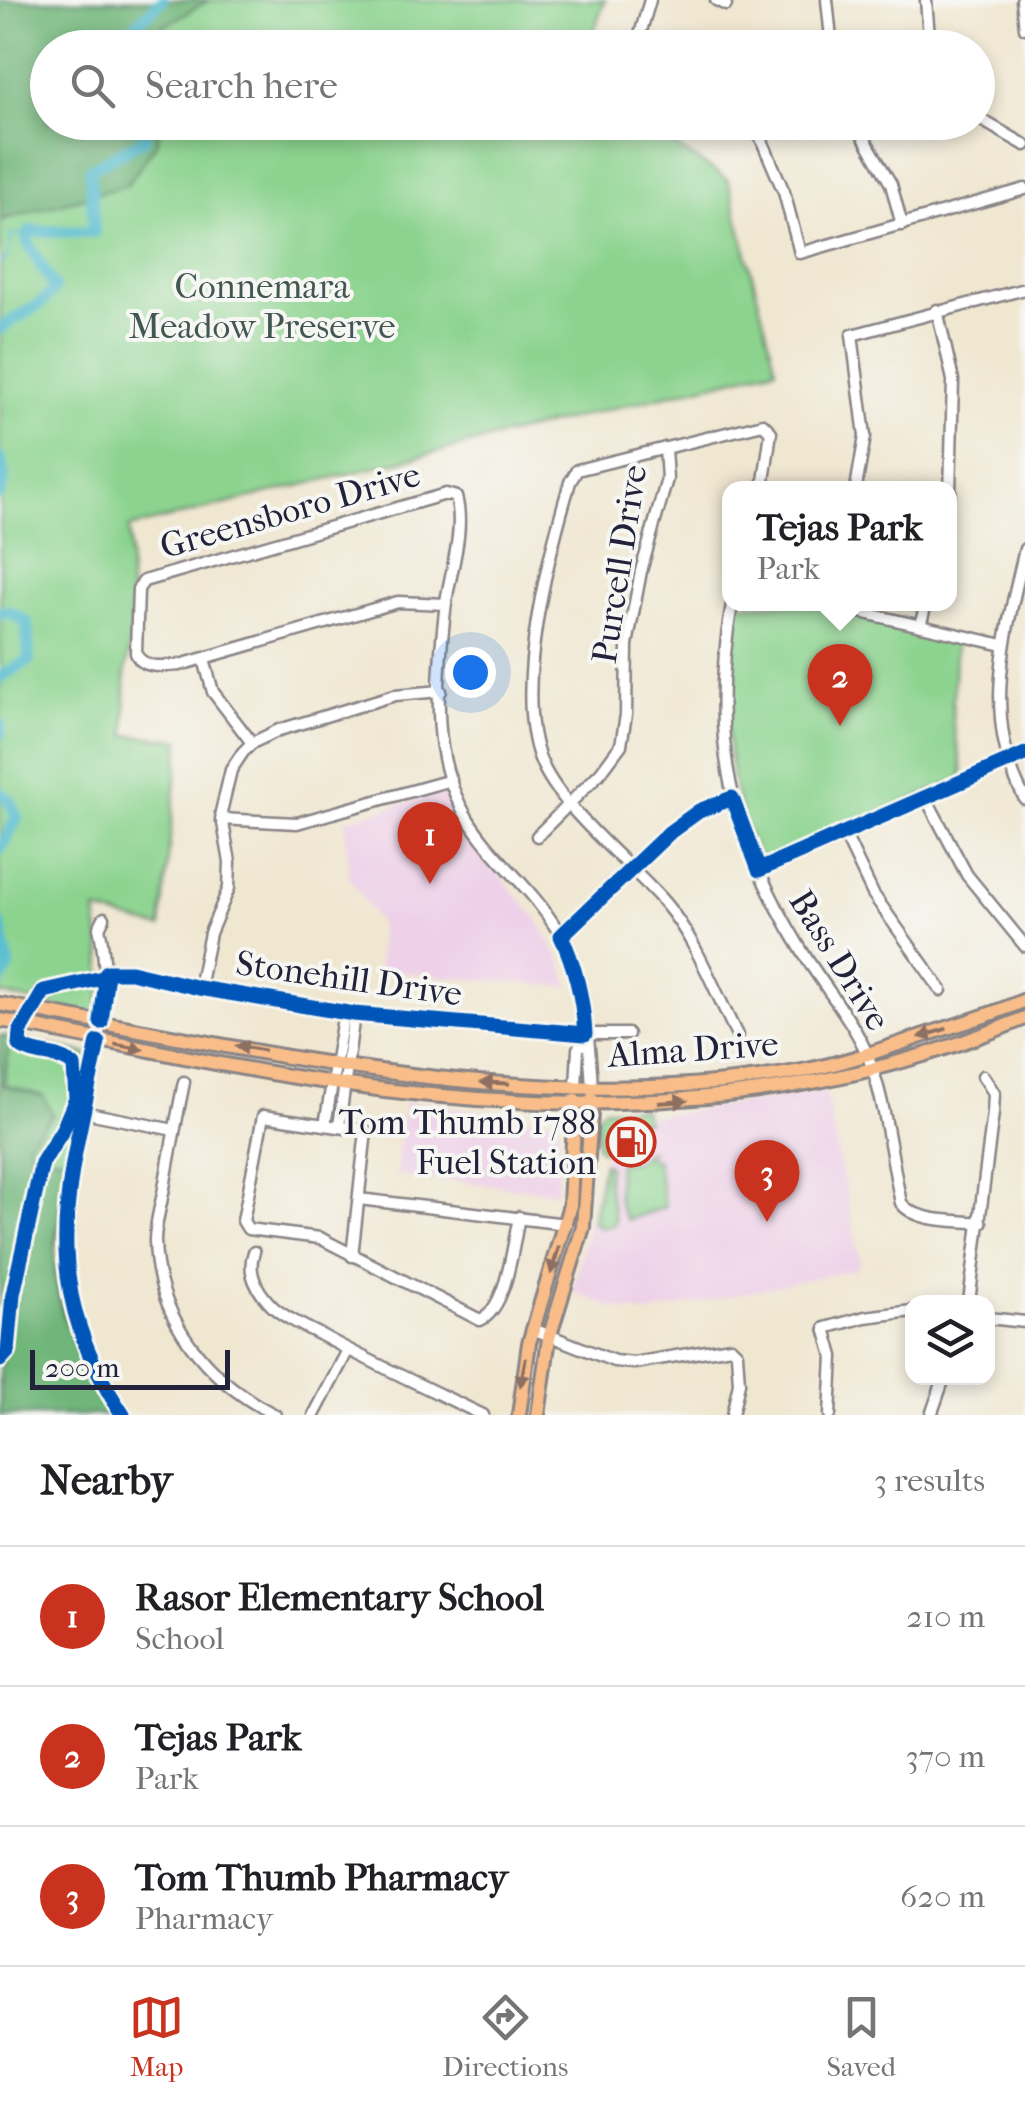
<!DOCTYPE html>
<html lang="en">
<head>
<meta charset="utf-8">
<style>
  :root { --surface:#fff; --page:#f2f2f2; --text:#202124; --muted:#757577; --line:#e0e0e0; --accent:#c8321e }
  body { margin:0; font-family:"IM FELL French Canon",serif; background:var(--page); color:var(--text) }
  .controls { position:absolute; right:30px; bottom:30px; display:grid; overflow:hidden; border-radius:20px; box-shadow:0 5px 15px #0003 }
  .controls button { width:90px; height:90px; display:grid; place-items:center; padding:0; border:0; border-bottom:2px solid var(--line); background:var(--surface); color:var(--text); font:50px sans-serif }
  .scale { position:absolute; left:30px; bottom:25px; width:200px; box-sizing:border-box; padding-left:10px; border:5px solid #22223b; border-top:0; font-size:28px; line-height:35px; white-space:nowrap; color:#22223b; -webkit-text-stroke:8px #f6f6f2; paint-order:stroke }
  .you { position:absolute; left:470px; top:672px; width:35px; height:35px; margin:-25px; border:8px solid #fff; border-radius:50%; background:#1a73e8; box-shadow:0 0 0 15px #1a73e833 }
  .badge { display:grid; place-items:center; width:65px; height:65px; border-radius:50%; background:var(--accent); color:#fff; font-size:32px; font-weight:700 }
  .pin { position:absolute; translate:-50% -82px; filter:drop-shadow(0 2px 5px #0008) }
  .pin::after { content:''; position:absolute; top:52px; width:35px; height:30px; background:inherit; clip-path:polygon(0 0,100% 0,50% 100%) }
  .popup { position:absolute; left:722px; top:481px; width:235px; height:130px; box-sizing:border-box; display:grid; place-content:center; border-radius:20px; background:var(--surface); filter:drop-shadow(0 2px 8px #0005); font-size:32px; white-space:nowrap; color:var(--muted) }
  .popup b { font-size:38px; color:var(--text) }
  .popup::after { content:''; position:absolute; left:50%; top:100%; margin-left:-20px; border:20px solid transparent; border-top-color:var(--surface) }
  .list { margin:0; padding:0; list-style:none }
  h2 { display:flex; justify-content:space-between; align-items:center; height:130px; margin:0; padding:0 40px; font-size:42px }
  h2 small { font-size:32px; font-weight:400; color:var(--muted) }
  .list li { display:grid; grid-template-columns:65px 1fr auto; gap:30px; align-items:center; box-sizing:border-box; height:140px; padding:0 40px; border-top:2px solid var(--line) }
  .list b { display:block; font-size:38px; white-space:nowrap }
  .list p { margin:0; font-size:32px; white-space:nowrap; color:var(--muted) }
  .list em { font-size:32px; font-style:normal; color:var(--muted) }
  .icon { flex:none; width:55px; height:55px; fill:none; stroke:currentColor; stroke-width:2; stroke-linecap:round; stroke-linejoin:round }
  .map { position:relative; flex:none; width:1025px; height:1415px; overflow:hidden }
  .search { position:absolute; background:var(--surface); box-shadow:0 5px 15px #0003; left:30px; right:30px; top:30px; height:110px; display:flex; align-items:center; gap:25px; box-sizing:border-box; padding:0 35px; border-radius:55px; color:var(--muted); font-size:38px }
  .sheet { height:550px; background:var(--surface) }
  nav { display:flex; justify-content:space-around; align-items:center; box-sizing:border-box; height:140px; border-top:2px solid var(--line); background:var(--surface); font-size:28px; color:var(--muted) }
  nav a { display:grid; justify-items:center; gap:5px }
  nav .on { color:var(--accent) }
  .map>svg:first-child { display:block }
</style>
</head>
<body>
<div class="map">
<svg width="1025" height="1415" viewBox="0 0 1025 1415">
  <rect width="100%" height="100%" fill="#f6f6f2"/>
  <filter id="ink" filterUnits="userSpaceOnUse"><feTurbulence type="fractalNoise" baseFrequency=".01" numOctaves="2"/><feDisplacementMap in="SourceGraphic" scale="20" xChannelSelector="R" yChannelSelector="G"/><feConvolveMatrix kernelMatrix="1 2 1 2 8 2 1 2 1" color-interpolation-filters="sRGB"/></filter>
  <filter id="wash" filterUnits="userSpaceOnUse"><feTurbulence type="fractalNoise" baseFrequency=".0048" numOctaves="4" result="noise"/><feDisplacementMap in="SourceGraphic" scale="40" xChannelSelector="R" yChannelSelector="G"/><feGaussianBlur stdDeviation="2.25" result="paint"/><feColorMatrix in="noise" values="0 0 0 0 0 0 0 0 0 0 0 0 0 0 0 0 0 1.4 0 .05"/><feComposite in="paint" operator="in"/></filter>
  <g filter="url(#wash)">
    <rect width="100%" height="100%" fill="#f0e7d1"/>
    <g fill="#eed0e8">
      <path d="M445,792l15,39 77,87 25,45 8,24 -192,-16 2,-46 -31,-48 -4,-57z"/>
      <path d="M825,1091l35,169 -4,9 -209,45 -36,-7 -38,-15 38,-170z"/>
      <path d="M404,1102l147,18 8,7 -2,65 -161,-17z"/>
    </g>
    <g fill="#8bd38e" stroke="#567a64" stroke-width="2.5">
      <path d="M209,0h396l-17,47 -427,1 1,-21z"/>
      <path d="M159,123h481l88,57 48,188 -647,160 2,109 -6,36 1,62 54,5 -19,188 -65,-17 6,46 -3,60 -99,-23v-774l127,-35 31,-44z"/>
      <path d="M737,604h67l152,35 -4,80 11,53 -3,7 -198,84c-44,-79 -37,-173 -25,-259z"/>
      <path d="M0,1035l87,19 -33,204 12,62 18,46 31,49h-115z"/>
      <path d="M605,1108h37l5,13h-29l-9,8 -1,20 -6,2 -5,-5v-32z"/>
      <path d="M652,1149l-4,4 3,7 5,-1 9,48 -38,13c-12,-15 -10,-38 -9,-57l17,-2z"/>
      <path d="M603,1163l5,3 -1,14 8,40 -2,5 -10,3 -11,-6z"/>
    </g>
    <g fill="#70b579" stroke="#496c5a" stroke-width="2.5">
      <path d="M0,0h209l-47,27 -1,20 -113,1v74l111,1 -1,18 -31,44 -127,35z"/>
      <path d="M0,1035l10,2 -6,48 39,11 10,19 -25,27 4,15 37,-1c-5,32 -13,67 -14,100 -2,56 28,116 60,159h-115z"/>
    </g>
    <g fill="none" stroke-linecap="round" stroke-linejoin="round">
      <path stroke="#52bbcf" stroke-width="2.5" d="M0,262h4l6,-10 1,-18 16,1"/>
      <g stroke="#52bbcf" stroke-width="12">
        <path d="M147,48l-9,-13 -1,-11 25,-24"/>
        <path d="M0,329c16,-14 46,-22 54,-42l-25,-42 -2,-10 4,-4 63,1 -4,-63 55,-30 -1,-17"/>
        <path d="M0,458l4,19 -4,17"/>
        <path d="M0,613l8,-2 19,11 2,38 -29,17"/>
        <path d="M0,725v9"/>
        <path d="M0,793l9,7 8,18 -17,31"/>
        <path d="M0,924l9,43 -9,15"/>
      </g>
    </g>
  </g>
  <g filter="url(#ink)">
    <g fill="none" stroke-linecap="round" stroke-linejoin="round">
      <g stroke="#898486" stroke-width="15">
        <g id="minor">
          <path d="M716,0l10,5"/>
          <path d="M827,0l5,48"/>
          <path d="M926,0l4,48"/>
          <path d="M1022,0l3,28"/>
          <path d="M636,48l14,-48"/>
          <path d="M978,118l47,27"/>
          <path d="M754,122l30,70 16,61 225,-64"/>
          <path d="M855,122l36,62 11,41"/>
          <path d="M937,310l16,70 -3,114"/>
          <path d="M856,488l9,-52 -13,-101 173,-46"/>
          <path d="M1025,549c-19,84 -45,169 0,250"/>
          <path d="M446,604l-48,-2 -218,63c-15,1 -38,5 -44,-12l2,-64 6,-8 302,-87 10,3c9,33 -5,72 -10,105 -5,43 -11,102 -4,145 15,94 73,114 116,184 26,42 31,108 34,155"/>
          <path d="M732,604c-25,138 -2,229 70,347 21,35 49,66 65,103 18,44 24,102 34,149 15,20 56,17 80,20"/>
          <path d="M826,604l177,41"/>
          <path d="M920,626l6,-22"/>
          <path d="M204,659l9,33 39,51"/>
          <path d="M926,798l41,77 58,71"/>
          <path d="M221,819l76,4 154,-43"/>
          <path d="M844,833l29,61 68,96"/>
          <path d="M537,836l64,-64 20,-27 5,-30 1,-70 14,-74 26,-92 -2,-31"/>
          <path d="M759,870l266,-116"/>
          <path d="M104,918l-5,10c12,49 3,93 -7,143 -28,138 -52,218 31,344"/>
          <path d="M561,936l109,-104 29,-21 33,-13"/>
          <path d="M107,972h24l68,16 155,26 231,20h43"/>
          <path d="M199,988l11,-55 19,-45 1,-26 -9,-50 10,-42 12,-18 9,-9 27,-13 116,-35 46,-4"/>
          <path d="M737,1035c-22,-43 -41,-96 -73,-133 -36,-41 -105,-94 -124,-143 -27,-72 9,-205 30,-277l7,-12 186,-46 8,8 -8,56"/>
          <path d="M184,1082c-7,35 -14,71 -20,106 -3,17 -9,36 -9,53 2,79 52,139 120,174"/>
          <path d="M576,1087l2,-38 7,-11"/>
          <path d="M83,1112l91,18"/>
          <path d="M325,1125l19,-113"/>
          <path d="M339,1127l15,-113"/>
          <path d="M359,1199l207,25"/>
          <path d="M254,1252c-8,21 4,40 19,55 13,12 33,20 48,28 53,29 108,54 162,80"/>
          <path d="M352,1256l14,-125 -103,-15 -20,105 5,8 72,9 160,82c27,-11 33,-76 39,-103"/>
          <path d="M969,1302l24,-189 1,-20 -11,-17"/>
          <path d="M988,1318l37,4"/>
          <path d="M533,1329l81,32 20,2 97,-16 6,6 2,30 -7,32"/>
          <path d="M314,1415l34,-65"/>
          <path d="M830,1415l3,-59 -8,-28 40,-11 47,-6"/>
          <path d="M931,1415l13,-37"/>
        </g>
      </g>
      <g stroke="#898486" stroke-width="18">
        <g id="major">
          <path d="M0,1004c263,47 534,116 802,67 42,-8 82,-22 123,-36 34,-11 68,-20 100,-35"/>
          <path d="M0,1020c111,21 222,47 334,63 233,35 472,29 691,-65"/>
          <path d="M519,1415l10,-72 41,-138 5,-105"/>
          <path d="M538,1415l11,-77 34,-111 9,-128"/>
        </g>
      </g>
      <use href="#minor" stroke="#fff" stroke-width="10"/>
      <use href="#major" stroke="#f8bd89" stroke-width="12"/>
      <g stroke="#f6f6f2" stroke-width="21">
        <g id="cycleway">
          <path d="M101,1022l6,-50h24l68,16 155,26 231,20c-2,-36 -9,-66 -24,-98l109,-104 29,-21 33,-13 27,72 266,-116"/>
          <path d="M98,1042c-30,146 -64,238 25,373"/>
          <path d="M0,1360l8,-9 5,-57 29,-131 21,-34 13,-30 -2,-33c-16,-15 -38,-8 -55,-21l1,-13 24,-41 63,-14"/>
        </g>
      </g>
      <use href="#cycleway" stroke="#0057b8" stroke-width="15"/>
    </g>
    <defs><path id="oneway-solid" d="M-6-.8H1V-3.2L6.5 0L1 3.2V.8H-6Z" transform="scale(2.5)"/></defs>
    <g fill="#8d7062">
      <use href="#oneway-solid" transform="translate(933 1033) rotate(163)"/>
      <use href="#oneway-solid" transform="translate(129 1047) rotate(10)"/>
      <use href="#oneway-solid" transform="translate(250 1048) rotate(-170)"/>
      <use href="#oneway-solid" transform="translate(495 1083) rotate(-177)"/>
      <use href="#oneway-solid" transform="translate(673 1102) rotate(-4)"/>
      <use href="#oneway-solid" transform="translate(555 1260) rotate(107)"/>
      <use href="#oneway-solid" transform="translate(523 1372) rotate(101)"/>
    </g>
  </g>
  <defs>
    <g id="fuel-ring" transform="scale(2.5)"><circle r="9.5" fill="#f6f6f2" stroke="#c8321e" stroke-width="1.5"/><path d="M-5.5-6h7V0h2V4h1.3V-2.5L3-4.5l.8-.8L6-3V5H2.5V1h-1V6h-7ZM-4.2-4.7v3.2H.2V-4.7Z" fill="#c8321e"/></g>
  </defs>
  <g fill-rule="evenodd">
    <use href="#fuel-ring" x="631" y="1142"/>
  </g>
  <g text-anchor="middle" stroke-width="8" stroke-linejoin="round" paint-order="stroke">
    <g font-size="35" fill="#425754" stroke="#f6f6f2">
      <text x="262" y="298">Connemara<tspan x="262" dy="40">Meadow Preserve</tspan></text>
    </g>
    <g font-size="35" fill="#22223b" stroke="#f6f6f2">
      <text transform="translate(290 510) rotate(-16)" y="12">Greensboro Drive</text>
      <text transform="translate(619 564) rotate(-81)" y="12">Purcell Drive</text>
      <text transform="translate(840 960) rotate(58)" y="12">Bass Drive</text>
      <text transform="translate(349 978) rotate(8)" y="12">Stonehill Drive</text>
      <text transform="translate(693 1049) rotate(-4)" y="12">Alma Drive</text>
    </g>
    <g font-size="35" fill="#22223b" stroke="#f6f6f2" text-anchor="end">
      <text x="596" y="1134">Tom Thumb 1788<tspan x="596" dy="40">Fuel Station</tspan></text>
    </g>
  </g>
</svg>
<div class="controls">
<button><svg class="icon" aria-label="layers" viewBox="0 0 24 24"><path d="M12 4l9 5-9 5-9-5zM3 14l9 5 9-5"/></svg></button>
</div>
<div class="scale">200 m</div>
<div class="you"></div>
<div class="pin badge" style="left:430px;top:884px">1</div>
<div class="pin badge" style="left:840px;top:726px">2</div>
<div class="popup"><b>Tejas Park</b>Park</div>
<div class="pin badge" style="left:767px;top:1222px">3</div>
<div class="search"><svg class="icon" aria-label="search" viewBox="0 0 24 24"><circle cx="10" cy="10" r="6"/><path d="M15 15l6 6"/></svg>Search here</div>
</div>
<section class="sheet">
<h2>Nearby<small>3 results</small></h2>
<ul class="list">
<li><span class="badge">1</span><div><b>Rasor Elementary School</b><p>School</p></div><em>210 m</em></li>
<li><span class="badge">2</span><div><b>Tejas Park</b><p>Park</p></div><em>370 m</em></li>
<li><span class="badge">3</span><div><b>Tom Thumb Pharmacy</b><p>Pharmacy</p></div><em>620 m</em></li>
</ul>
</section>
<nav>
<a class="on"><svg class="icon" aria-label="map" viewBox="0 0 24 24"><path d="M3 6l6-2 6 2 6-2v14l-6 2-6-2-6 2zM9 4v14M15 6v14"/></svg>Map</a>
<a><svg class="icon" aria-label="directions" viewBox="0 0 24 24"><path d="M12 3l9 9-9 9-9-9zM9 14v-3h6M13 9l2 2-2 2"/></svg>Directions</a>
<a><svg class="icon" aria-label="saved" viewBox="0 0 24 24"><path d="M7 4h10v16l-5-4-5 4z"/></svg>Saved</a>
</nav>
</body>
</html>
